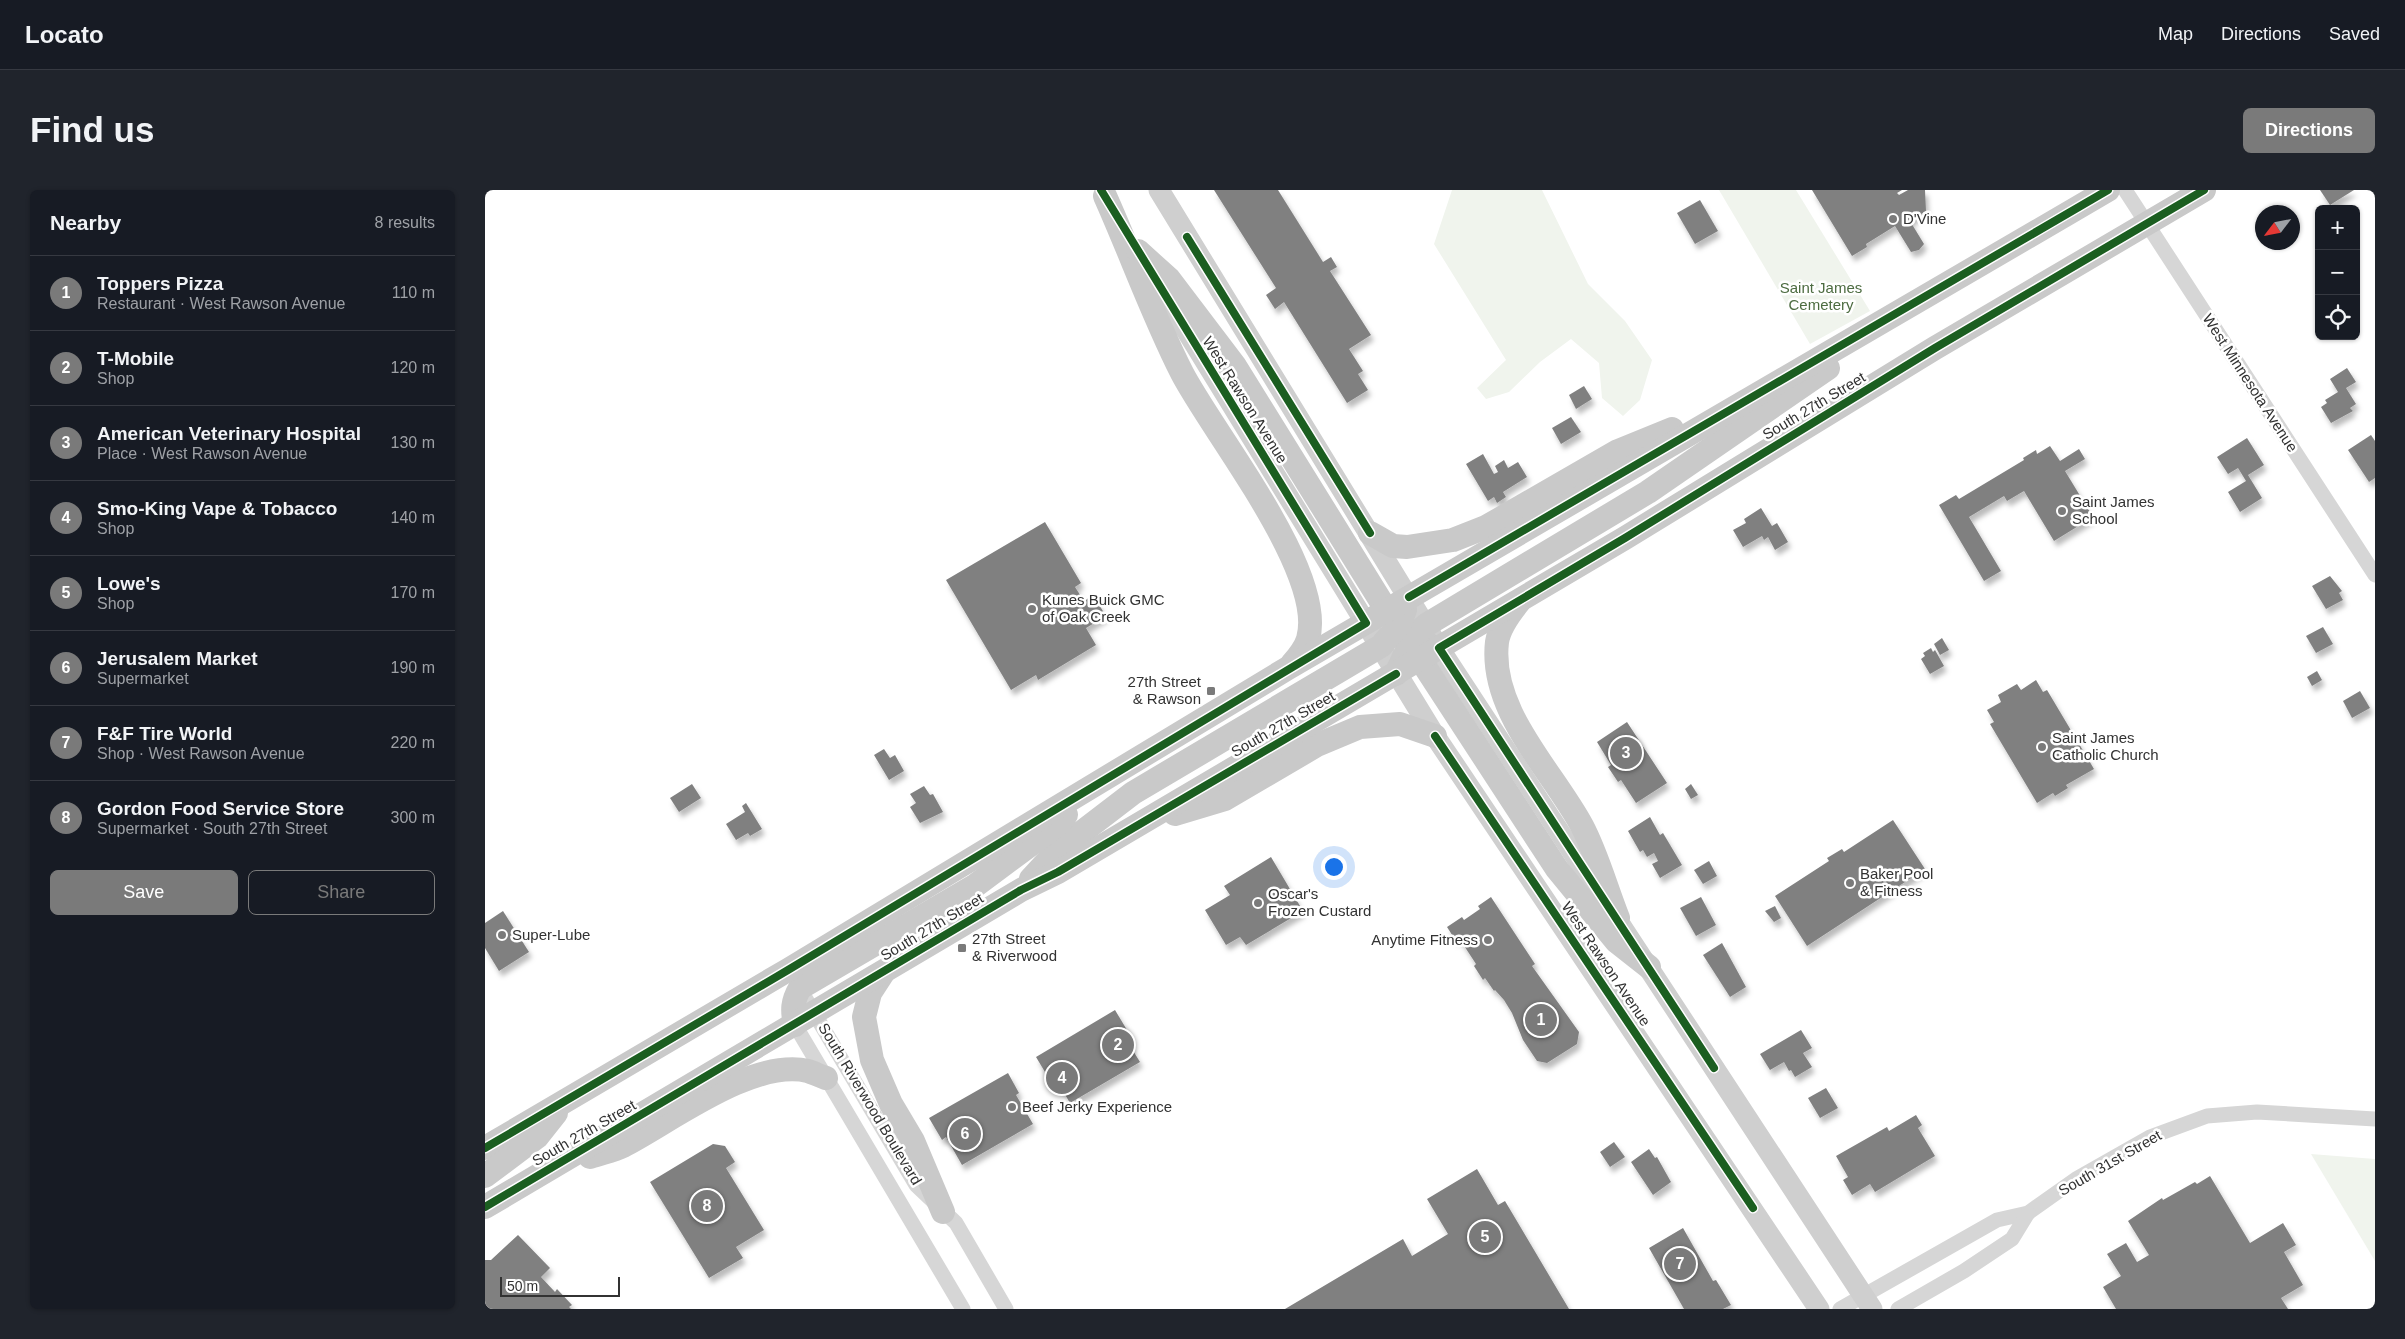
<!DOCTYPE html>
<html lang="en">
<head>
<meta charset="utf-8">
<style>
  :root { --surface:#171b24; --page:#20242c; --text:#f1f3f6; --muted:#9ea1a6; --line:#363941; --accent:#7a7a7a }
  body { margin:0; font-family:Arial,sans-serif; background:var(--page); color:var(--text) }
  .controls { position:absolute; right:15px; top:15px; display:grid; overflow:hidden; border-radius:8px; box-shadow:0 1px 4px #0004 }
  .controls button { width:45px; height:45px; display:grid; place-items:center; padding:0; border:0; border-bottom:1px solid var(--line); background:var(--surface); color:var(--text); font:25px sans-serif }
  .compass { position:absolute; left:1770px; top:15px; width:45px; height:45px; border-radius:50%; background:var(--surface); box-shadow:0 1px 4px #0004; rotate:238deg }
  .scale { position:absolute; left:15px; bottom:12px; width:120px; box-sizing:border-box; padding-left:5px; border:2px solid #323232; border-top:0; font-size:14px; line-height:18px; white-space:nowrap; color:#323232; -webkit-text-stroke:4px #fff; paint-order:stroke }
  .you { position:absolute; left:848px; top:676px; width:18px; height:18px; margin:-12px; border:4px solid #fff; border-radius:50%; background:#1a73e8; box-shadow:0 0 0 8px #1a73e833 }
  .badge { display:grid; place-items:center; width:32px; height:32px; border-radius:50%; background:var(--accent); color:#fff; font-size:16px; font-weight:700 }
  .pin { position:absolute; translate:-50% -50%; border:2px solid #fff; box-shadow:0 1px 5px #0006 }
  .list { margin:0; padding:0; list-style:none }
  h2 { display:flex; justify-content:space-between; align-items:center; height:65px; margin:0; padding:0 20px; font-size:21px }
  h2 small { font-size:16px; font-weight:400; color:var(--muted) }
  .list li { display:grid; grid-template-columns:32px 1fr auto; gap:15px; align-items:center; box-sizing:border-box; height:75px; padding:0 20px; border-top:1px solid var(--line) }
  .list b { display:block; font-size:19px; white-space:nowrap }
  .list p { margin:0; font-size:16px; white-space:nowrap; color:var(--muted) }
  .list em { font-size:16px; font-style:normal; color:var(--muted) }
  .actions { display:flex; gap:10px; padding:15px 20px }
  .actions a { flex:1; padding:11px 0; border:1px solid var(--accent); border-radius:8px; text-align:center; font-size:18px; color:var(--accent) }
  .actions .main { background:var(--accent); color:#fff }
  .icon { flex:none; width:28px; height:28px; fill:none; stroke:currentColor; stroke-width:2; stroke-linecap:round; stroke-linejoin:round }
  .map { position:relative; flex:none; width:1890px; height:1119px; overflow:hidden; border-radius:8px }
  header { display:flex; align-items:center; gap:30px; box-sizing:border-box; height:70px; padding:0 25px; background:var(--surface); border-bottom:1px solid var(--line) }
  header strong { font-size:24px }
  nav { display:flex; gap:28px; margin-inline-start:auto; font-size:18px }
  .intro { display:flex; align-items:center; justify-content:space-between; box-sizing:border-box; height:120px; padding:0 30px }
  h1 { margin:0; font-size:35px }
  .button { padding:12px 22px; border-radius:8px; background:var(--accent); color:#fff; font-size:18px; font-weight:700 }
  main { display:flex; gap:30px; padding:0 30px }
  aside { flex:1; background:var(--surface); border-radius:8px; box-shadow:0 1px 4px #0004 }
  .map>svg:first-child { display:block }
</style>
</head>
<body>
<header>
<strong>Locato</strong>
<nav><a>Map</a><a>Directions</a><a>Saved</a></nav>
</header>
<div class="intro"><h1>Find us</h1><a class="button">Directions</a></div>
<main>
<aside>
<h2>Nearby<small>8 results</small></h2>
<ul class="list">
<li><span class="badge">1</span><div><b>Toppers Pizza</b><p>Restaurant · West Rawson Avenue</p></div><em>110 m</em></li>
<li><span class="badge">2</span><div><b>T-Mobile</b><p>Shop</p></div><em>120 m</em></li>
<li><span class="badge">3</span><div><b>American Veterinary Hospital</b><p>Place · West Rawson Avenue</p></div><em>130 m</em></li>
<li><span class="badge">4</span><div><b>Smo-King Vape &amp; Tobacco</b><p>Shop</p></div><em>140 m</em></li>
<li><span class="badge">5</span><div><b>Lowe's</b><p>Shop</p></div><em>170 m</em></li>
<li><span class="badge">6</span><div><b>Jerusalem Market</b><p>Supermarket</p></div><em>190 m</em></li>
<li><span class="badge">7</span><div><b>F&amp;F Tire World</b><p>Shop · West Rawson Avenue</p></div><em>220 m</em></li>
<li><span class="badge">8</span><div><b>Gordon Food Service Store</b><p>Supermarket · South 27th Street</p></div><em>300 m</em></li>
</ul>
<div class="actions"><a class="main">Save</a><a>Share</a></div>
</aside>
<div class="map">
<svg width="1890" height="1119" viewBox="0 0 1890 1119">
  <defs>
    <filter id="shadow"><feDropShadow dx="3" dy="5.5" stdDeviation="2.5" flood-color="#0004"/></filter>
  </defs>
  <rect width="100%" height="100%" fill="#fff"/>
  <g fill="#f0f4ed">
    <path d="M967,0h90l46,94 37,37 27,39 -12,40 -17,16 -21,-18 -3,-35 -28,-24 -31,23 -31,30 -23,7 -9,-11 29,-28 -72,-116z"/>
    <path d="M1234,0h77l74,121 -60,33z"/>
    <path d="M1826,964l64,5v102z"/>
  </g>
  <g fill="#808080" filter="url(#shadow)">
    <path d="M729,0h64l45,72 8,-5 6,10 -7,4 41,64 -22,14 14,22 -5,3 10,16 -21,13 -63,-101 -9,7 -9,-14 10,-7z"/>
    <path d="M1327,0h90l-5,3 2,2 9,-5h17l1,21 -16,10 14,23 -5,6 -8,2 -16,-26 -29,18 1,3 -15,9z"/>
    <path d="M1835,0h34l-24,15z"/>
    <path d="M1215,10l18,31 -23,13 -18,-31z"/>
    <path d="M1862,178l9,14 -10,6 10,16 -6,4 3,3 -22,12 -10,-16 6,-4 -2,-3 13,-8 -8,-13z"/>
    <path d="M1099,196l8,13 -16,10 -7,-14z"/>
    <path d="M1086,227l10,15 -20,12 -9,-16z"/>
    <path d="M1886,245l4,6v37l-6,4 -21,-32z"/>
    <path d="M1762,248l17,27 -16,10 14,23 -22,14 -12,-20 18,-11 -8,-13 -10,6 -11,-17z"/>
    <path d="M1565,256l10,15 19,-12 6,10 -20,12 28,46 -39,24 -30,-50 -17,10 -3,-5 -35,21 32,54 -17,10 -45,-76 17,-10 3,4 65,-39 -1,-2 13,-8 1,4z"/>
    <path d="M998,264l11,20 4,-2 -3,-6 9,-6 4,8 10,-6 9,15 -24,15 3,5 -9,6 -3,-6 -6,4 -22,-37z"/>
    <path d="M1276,318l11,18 5,-3 11,19 -13,8 -7,-13 -4,3 -2,-4 -19,11 -10,-17 13,-7 -2,-4z"/>
    <path d="M560,332l36,61 -6,4 9,14 9,-6 13,21 -20,12 10,17 -58,35 -2,-5 -25,15 -65,-110z"/>
    <path d="M1845,386l12,15 -3,2 4,7 -17,9 -14,-23z"/>
    <path d="M1838,437l10,17 -17,9 -10,-17z"/>
    <path d="M1457,448l7,12 -9,5 -6,-11z"/>
    <path d="M1446,458l2,4 2,-2 9,16 -14,8 -9,-15 4,-3 -2,-3z"/>
    <path d="M1832,481l5,9 -10,6 -5,-9z"/>
    <path d="M1551,490l7,12 4,-2 47,79 -28,16 2,3 -13,8 -2,-3 -16,10 -47,-79 4,-2 -7,-12 14,-8 -3,-7 19,-11 4,6z"/>
    <path d="M1875,501l10,17 -18,10 -9,-17z"/>
    <path d="M1142,532l40,61 -31,20 -15,-23 -3,2 -10,-15 3,-2 -14,-23z"/>
    <path d="M399,559l6,9 5,-3 9,16 -15,9 -15,-25z"/>
    <path d="M207,594l9,14 -22,14 -9,-14z"/>
    <path d="M1206,594l7,11 -7,4 -6,-10z"/>
    <path d="M439,596l6,9 3,-1 10,18 -23,11 -10,-16 6,-4 -6,-9z"/>
    <path d="M261,613l16,26 -12,7 -2,-3 -12,7 -10,-16 19,-12 -3,-6z"/>
    <path d="M1165,627l10,18 3,-2 19,32 -22,13 -8,-14 6,-3 -4,-8 -7,4 -4,-7 -3,2 -12,-21z"/>
    <path d="M1408,630l32,49 -118,77 -32,-50 54,-35 -2,-3 15,-9 2,3z"/>
    <path d="M786,667l32,54 -57,34 -6,-8 -14,8 -21,-35 25,-15 -6,-9z"/>
    <path d="M1224,671l8,15 -14,8 -9,-14z"/>
    <path d="M1006,707l44,67 -3,2 47,66 -2,12 -30,19 -10,-2 -14,-21 -11,-27 -8,-13 -9,-10 -1,1 -9,-13 -2,2 -9,-14 2,-2 -17,-26 -3,3 -9,-14 15,-10 2,3 16,-11 -2,-3z"/>
    <path d="M1216,707l15,28 -20,11 -16,-28z"/>
    <path d="M1290,716l6,12 -7,4 -9,-11z"/>
    <path d="M18,721l26,41 -30,19 -14,-23v-25z"/>
    <path d="M1237,753l24,44 -16,10 -27,-42z"/>
    <path d="M630,820l12,20 -5,3 18,29 -70,41 -17,-29 -5,3 -12,-20z"/>
    <path d="M1316,840l11,18 -9,5 9,14 -17,10 -4,-7 -2,1 -5,-9 -14,8 -10,-16z"/>
    <path d="M523,883l11,20 -3,2 17,29 -71,41 -16,-28 -4,3 -13,-22z"/>
    <path d="M1341,898l12,20 -18,10 -12,-20z"/>
    <path d="M1431,925l6,10 -4,3 17,28 -60,36 -5,-8 -18,11 -9,-15 5,-3 -12,-21 51,-29 2,4z"/>
    <path d="M1129,952l11,15 -15,10 -10,-15z"/>
    <path d="M228,954l12,2 10,16 -9,6 38,62 -28,17 7,11 -34,20 -59,-96z"/>
    <path d="M1164,959l6,9 2,-1 14,25 -18,13 -22,-33z"/>
    <path d="M992,979l21,36 7,-4 64,108h-284l118,-70 9,17 36,-22 -21,-35z"/>
    <path d="M1725,986l40,67 33,-20 13,22 -12,7 19,33 -22,13 7,11h-172l-13,-22 18,-11 -14,-22 19,-11 11,19 12,-7 -21,-34 34,-23 1,2 32,-18 2,2z"/>
    <path d="M1198,1038l30,53 3,-1 15,25 -8,4h-39l-35,-61z"/>
    <path d="M33,1045l32,33 -9,9 14,15 2,-3 15,16 -3,2 2,2h-86v-49h6z"/>
  </g>
  <g fill="none" stroke-linecap="round" stroke-linejoin="round">
    <g stroke="#d6d6d6" stroke-width="15">
      <path d="M1640,0l250,385"/>
      <path d="M312,794l119,201 40,38 50,86"/>
      <path d="M310,835l168,284"/>
      <path d="M1355,1119l157,-89 31,-7 48,-34 74,-42 57,-21 50,-4 118,7"/>
      <path d="M1413,1119l66,-38 48,-32 16,-26"/>
    </g>
    <g stroke="#cfcfcf" stroke-width="21">
      <path d="M674,0l280,458 433,661"/>
      <path d="M660,73l290,473 384,573"/>
    </g>
    <g stroke="#c9c9c9" stroke-width="24">
      <path d="M620,6c26,58 48,120 77,177 31,60 145,200 126,266 -3,10 -9,17 -16,25"/>
      <path d="M653,61l31,28 66,87 152,245 26,26 13,5"/>
      <path d="M885,343l23,13 14,1 46,-7 33,-13 132,-76 54,-22"/>
      <path d="M1034,412c-9,11 -20,26 -22,40 -8,69 55,128 85,184 15,28 24,62 36,92"/>
      <path d="M924,458l11,11 137,210 59,72 33,26"/>
      <path d="M911,484l17,-37 13,-12 222,-133 180,-124"/>
      <path d="M690,624l50,-15 92,-54 43,-18 40,-3 35,12"/>
      <path d="M546,689l25,-27 77,-59 248,-147 18,-21 6,-15"/>
      <path d="M398,783l-13,20 -6,24 8,43 19,44 22,37 30,71"/>
      <path d="M310,835c-3,-15 -3,-23 5,-37l176,-103 81,-60 9,-10"/>
      <path d="M0,958l303,-178 500,-302 820,-478"/>
      <path d="M105,967c11,-4 23,-6 33,-11 47,-24 129,-88 185,-75 6,2 12,5 18,7"/>
      <path d="M0,986l52,-39 19,-24"/>
      <path d="M0,1017l536,-317 37,-18 567,-334 310,-190 269,-158"/>
    </g>
    <g stroke="#fff" stroke-width="11">
      <g id="cycleway">
        <path d="M702,47l183,296"/>
        <path d="M924,407l699,-407"/>
        <path d="M950,546l318,472"/>
        <path d="M1229,878l-275,-420 186,-110 310,-190 269,-158"/>
        <path d="M0,958l303,-178 578,-347 -265,-433"/>
        <path d="M0,1017l536,-317 37,-18 338,-198"/>
      </g>
    </g>
    <use href="#cycleway" stroke="#1b5e20" stroke-width="8"/>
  </g>
  <g fill="#7a7a7a" stroke="#fff" stroke-width="2">
    <circle cx="1408" cy="29" r="5"/>
    <circle cx="1577" cy="321" r="5"/>
    <circle cx="547" cy="419" r="5"/>
    <rect x="721" y="496" width="10" height="10" rx="2.5"/>
    <circle cx="1557" cy="557" r="5"/>
    <circle cx="1365" cy="693" r="5"/>
    <circle cx="773" cy="713" r="5"/>
    <circle cx="17" cy="745" r="5"/>
    <circle cx="1003" cy="750" r="5"/>
    <rect x="472" y="753" width="10" height="10" rx="2.5"/>
    <circle cx="527" cy="917" r="5"/>
  </g>
  <g text-anchor="middle" stroke-width="5" stroke-linejoin="round" paint-order="stroke">
    <g font-size="15" fill="#323232" stroke="#fff" text-anchor="start">
      <text x="1418" y="34">D'Vine</text>
      <text x="1587" y="317">Saint James<tspan x="1587" dy="17">School</tspan></text>
      <text x="557" y="415">Kunes Buick GMC<tspan x="557" dy="17">of Oak Creek</tspan></text>
      <text x="716" y="497" text-anchor="end">27th Street<tspan x="716" dy="17">&amp; Rawson</tspan></text>
      <text x="1567" y="553">Saint James<tspan x="1567" dy="17">Catholic Church</tspan></text>
      <text x="1375" y="689">Baker Pool<tspan x="1375" dy="17">&amp; Fitness</tspan></text>
      <text x="783" y="709">Oscar's<tspan x="783" dy="17">Frozen Custard</tspan></text>
      <text x="27" y="750">Super-Lube</text>
      <text x="487" y="754">27th Street<tspan x="487" dy="17">&amp; Riverwood</tspan></text>
      <text x="993" y="755" text-anchor="end">Anytime Fitness</text>
      <text x="537" y="922">Beef Jerky Experience</text>
    </g>
    <g font-size="15" fill="#4d6c41" stroke="#fff">
      <text x="1336" y="103">Saint James<tspan x="1336" dy="17">Cemetery</tspan></text>
    </g>
    <g font-size="15" fill="#323232" stroke="#fff">
      <text transform="translate(1765 193) rotate(57)" y="5">West Minnesota Avenue</text>
      <text transform="translate(760 210) rotate(58)" y="5">West Rawson Avenue</text>
      <text transform="translate(1329 216) rotate(-31)" y="5">South 27th Street</text>
      <text transform="translate(798 534) rotate(-30)" y="5">South 27th Street</text>
      <text transform="translate(447 737) rotate(-31)" y="5">South 27th Street</text>
      <text transform="translate(1121 774) rotate(56)" y="5">West Rawson Avenue</text>
      <text transform="translate(385 914) rotate(59)" y="5">South Riverwood Boulevard</text>
      <text transform="translate(99 943) rotate(-30)" y="5">South 27th Street</text>
      <text transform="translate(1625 973) rotate(-30)" y="5">South 31st Street</text>
    </g>
  </g>
</svg>
<div class="controls">
<button>+</button>
<button>−</button>
<button><svg class="icon" aria-label="locate" viewBox="0 0 24 24"><circle cx="12" cy="12" r="6"/><path d="M12 2v4M12 18v4M2 12h4M18 12h4"/></svg></button>
</div>
<svg class="compass" viewBox="-18 -18 36 36"><path d="M0-13l5 13h-10z" fill="#e53935"/><path d="M0 13l5-13h-10z" fill="#9ea1a6"/></svg>
<div class="scale">50 m</div>
<div class="you"></div>
<div class="pin badge" style="left:1056px;top:830px">1</div>
<div class="pin badge" style="left:633px;top:855px">2</div>
<div class="pin badge" style="left:1141px;top:563px">3</div>
<div class="pin badge" style="left:577px;top:888px">4</div>
<div class="pin badge" style="left:1000px;top:1047px">5</div>
<div class="pin badge" style="left:480px;top:944px">6</div>
<div class="pin badge" style="left:1195px;top:1074px">7</div>
<div class="pin badge" style="left:222px;top:1016px">8</div>
</div>
</main>
</body>
</html>
